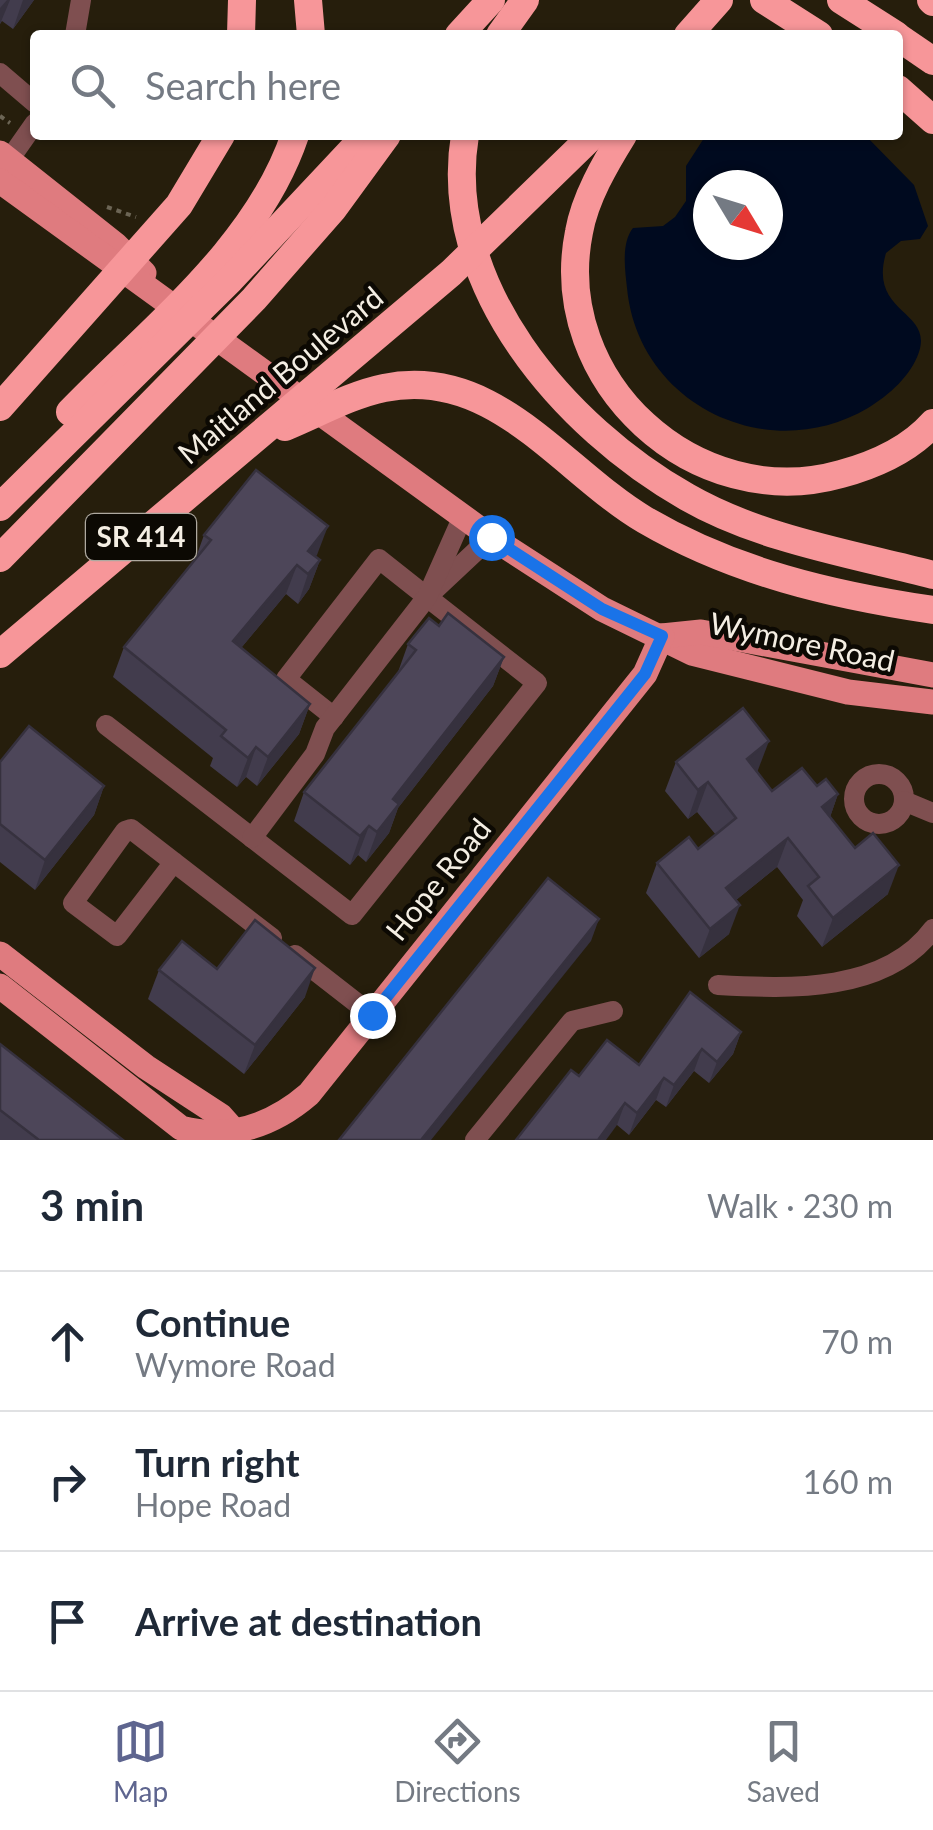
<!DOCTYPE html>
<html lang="en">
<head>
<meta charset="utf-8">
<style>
  :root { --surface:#fff; --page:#f2f2f3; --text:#1f2937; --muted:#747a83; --line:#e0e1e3; --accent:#5e658f }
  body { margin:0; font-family:Lato,sans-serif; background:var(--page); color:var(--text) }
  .compass { position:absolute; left:693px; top:170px; width:90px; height:90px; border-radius:50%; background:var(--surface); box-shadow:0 2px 8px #0004; rotate:128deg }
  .stop { position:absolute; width:30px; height:30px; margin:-22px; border:8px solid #1a73e8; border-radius:50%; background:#fff }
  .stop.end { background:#1a73e8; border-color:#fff; box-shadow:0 2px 10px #0008 }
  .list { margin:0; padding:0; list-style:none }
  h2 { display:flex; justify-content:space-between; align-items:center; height:130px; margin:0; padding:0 40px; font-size:42px }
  h2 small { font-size:32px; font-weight:400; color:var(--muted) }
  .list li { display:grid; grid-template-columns:65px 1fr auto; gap:30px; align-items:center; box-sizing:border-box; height:140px; padding:0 40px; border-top:2px solid var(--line) }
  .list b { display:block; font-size:38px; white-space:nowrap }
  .list p { margin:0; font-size:32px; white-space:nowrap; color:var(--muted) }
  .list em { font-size:32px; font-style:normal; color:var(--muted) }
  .icon { flex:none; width:55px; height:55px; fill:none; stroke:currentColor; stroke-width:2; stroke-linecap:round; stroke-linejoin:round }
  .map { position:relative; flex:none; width:933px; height:1140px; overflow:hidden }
  .search { position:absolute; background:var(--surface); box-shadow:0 2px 8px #0004; left:30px; right:30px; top:30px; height:110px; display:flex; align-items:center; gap:25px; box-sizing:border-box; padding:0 35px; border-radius:10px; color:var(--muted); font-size:38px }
  .sheet { height:550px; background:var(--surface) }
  nav { display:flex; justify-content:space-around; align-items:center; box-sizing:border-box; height:140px; border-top:2px solid var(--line); background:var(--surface); font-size:28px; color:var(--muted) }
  nav a { display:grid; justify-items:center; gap:5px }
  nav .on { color:var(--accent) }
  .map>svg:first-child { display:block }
</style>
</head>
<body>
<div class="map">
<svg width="933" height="1140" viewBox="0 0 933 1140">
  <rect width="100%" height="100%" fill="#261e0c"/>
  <path fill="#000a1f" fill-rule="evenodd" d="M706,135h159l49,50 14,41 -8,13 -19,2 -15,12c-18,61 47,57 33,99 -8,24 -30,43 -51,56 -100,59 -230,-3 -241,-120 -2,-18 -6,-45 6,-60l30,-2 12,-9 11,-16v-35zM768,185v60h-60v-60z"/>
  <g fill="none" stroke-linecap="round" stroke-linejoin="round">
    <g stroke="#6c6555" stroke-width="4" stroke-dasharray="5 5" stroke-linecap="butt">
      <path d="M0,116l10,7"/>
      <path d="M107,207l29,10"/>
    </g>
    <g stroke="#7f4f50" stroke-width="20">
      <path d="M75,35l6,-35"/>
      <path d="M0,73l35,30"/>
      <path d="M9,160l26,-37"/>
      <path d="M334,717l-48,-38 93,-120 48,38"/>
      <path d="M106,725l246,190 185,-232 -110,-86 64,-60"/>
      <circle cx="879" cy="799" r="25"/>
      <path d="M904,801l29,12"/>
      <path d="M252,838l63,-84 10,-26 102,-131 36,-81"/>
      <path d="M174,862l-57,74 -44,-33 52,-72 6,-2 141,109"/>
      <path d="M295,955l77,60"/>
      <path d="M718,985c72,4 168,8 215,-56"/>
      <path d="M475,1140l97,-119 41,-10"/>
    </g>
    <g stroke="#df7b7f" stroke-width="25">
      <path d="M0,153l116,92 28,28"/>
      <path d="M0,181l491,356 111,72 90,44 156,39 85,10"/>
      <path d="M662,636l39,-4 232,43"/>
      <path d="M0,954l146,113 75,49 16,18"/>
      <path d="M0,986l181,142c47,12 91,-2 128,-34l336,-420 17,-38"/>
    </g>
    <g stroke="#f79699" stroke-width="28">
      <path d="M308,0l3,35"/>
      <path d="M764,0l55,35"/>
      <path d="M841,0l55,35"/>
      <path d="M931,0l2,2"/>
      <path d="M241,35l1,-35"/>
      <path d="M459,35l32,-35"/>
      <path d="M500,35l25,-35"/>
      <path d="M688,35l31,-35"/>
      <path d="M898,37l35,24"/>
      <path d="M898,89l35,31"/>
      <path d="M465,135c-25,150 100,293 222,362 73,42 165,57 246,78"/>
      <path d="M623,135c-18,29 -38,63 -44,97 -30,150 117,283 262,242 33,-9 69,-25 92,-51"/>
      <path d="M0,407l179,-202 42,-70"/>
      <path d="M70,412c81,-84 187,-164 225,-277"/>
      <path d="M285,427c32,-13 65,-32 99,-39 111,-23 178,83 261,132 89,52 187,75 288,90"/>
      <path d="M0,507l230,-227 136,-145"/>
      <path d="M0,558l254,-259 79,-90 54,-74"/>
      <path d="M0,654l451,-381 142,-138"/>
    </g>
  </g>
  <g fill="#423c4d">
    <path d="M0,0h34l-21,29 -11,-8 -2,3z"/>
    <path d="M204,535l112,22 4,3 -11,29 -11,15 -12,-10 -45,54 69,56 -11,30 -42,52 -11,-9 -9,10 -27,-21 3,-8 -100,-81 11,-30 71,-87z"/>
    <path d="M408,644l96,13 -11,29 -95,122 -9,25 -23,29 -8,-7 -8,10 -56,-44 10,-29 94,-120z"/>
    <path d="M0,762l104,24 -10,29 -59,75 -35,-28z"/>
    <path d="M676,762l82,8 -1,1 15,20 45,-5 21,8 -8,23 58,77 -66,53 -25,-31 6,-16 -26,-33 -41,33 -7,34 -30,24 -53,-65 11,-30 41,-14 18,-14 -19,-23 -9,7 -23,-28z"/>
    <path d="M217,969l88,28 -61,77 -96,-75 11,-29z"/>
    <path d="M741,1032l-8,22 -24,29 -15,-12 -28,36 -10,-7 -27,35 -12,-10 -38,-49 60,-11z"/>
    <path d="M0,1044l123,96h-123z"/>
  </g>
  <g fill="#36313e">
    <path d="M7,0h3l-10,24v-16z"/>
    <path d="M23,0h11l-21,29z"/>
    <path d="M328,526l-11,29 -12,16 3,-20z"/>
    <path d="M320,560l-11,29 -11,15 10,-30z"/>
    <path d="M297,565l-11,29 -64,77 11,-30z"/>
    <path d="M504,657l-11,29 -95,122 -9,25 -23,29 11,-30 16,-33z"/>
    <path d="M310,704l-11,30 -42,52 11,-29z"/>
    <path d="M769,741l-11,29 -22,18 11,-29z"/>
    <path d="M256,747l-10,30 -9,10 11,-29z"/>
    <path d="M708,782l-11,30 -9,7 10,-29z"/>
    <path d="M104,786l-10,29 -59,75 10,-30z"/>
    <path d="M838,794l-10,29 -6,-16z"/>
    <path d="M369,826l-11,29 -8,10 10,-29z"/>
    <path d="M788,838l-11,29 -62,50 11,-29z"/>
    <path d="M899,865l-11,29 -66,53 11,-29z"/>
    <path d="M740,905l-11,29 -30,24 11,-29z"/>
    <path d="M599,919l-8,22 -160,199h-10z"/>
    <path d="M315,968l-10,29 -61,77 11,-29z"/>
    <path d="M741,1032l-8,22 -24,29 8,-21z"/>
    <path d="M702,1049l-8,22 -28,36 8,-22z"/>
    <path d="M664,1078l-8,22 -27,35 8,-22z"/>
    <path d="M625,1103l-8,22 -11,15h-8z"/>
  </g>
  <g fill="#4d4659" stroke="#36313e" stroke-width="2.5">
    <path d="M256,470l72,56 -20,25 12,9 -12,14 -11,-9 -64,76 77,63 -42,53 -12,-10 -8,11 -27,-22 5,-6 -102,-83 87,-107 -7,-5z"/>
    <path d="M448,613l56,44 -111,142 6,5 -22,28 -8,-6 -9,10 -56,-44 112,-142 -8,-6 21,-26 10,8z"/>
    <path d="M743,708l26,33 -22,18 25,32 30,-23 15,18 9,-7 12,15 -16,13 33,41 18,-15 26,32 -66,53 -25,-32 11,-9 -31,-39 -62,50 14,17 -30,24 -53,-66 32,-26 9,12 38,-31 -28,-36 -10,8 -22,-28z"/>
    <path d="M29,726l75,60 -59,74 -45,-36v-62z"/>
    <path d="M548,878l51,41 -178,221h-82z"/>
    <path d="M255,920l60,48 -60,77 -96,-75 23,-29 35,28z"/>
    <path d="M690,992l51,40 -24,30 -15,-13 -28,36 -10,-7 -27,35 -12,-10 -27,37h-82l55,-70 8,6 28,-36 32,25z"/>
    <path d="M0,1044l123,96h-84l-39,-30z"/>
  </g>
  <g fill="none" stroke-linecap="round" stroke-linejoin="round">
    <path stroke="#1a73e8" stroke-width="12" d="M372,1015l273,-341 17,-38 -60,-27 -111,-72"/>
  </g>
  <g text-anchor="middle" stroke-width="9" stroke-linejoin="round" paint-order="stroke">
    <rect fill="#0c0903" stroke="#aea9a0" stroke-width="2.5" x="86" y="514" width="110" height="46" rx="8"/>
    <g font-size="28" font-weight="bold" fill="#f4eee3">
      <text x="141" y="547">SR 414</text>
    </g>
    <g font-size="30" fill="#f4eee3" stroke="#0c0903">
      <text transform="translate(281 376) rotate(-40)" y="10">Maitland Boulevard</text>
      <text transform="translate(802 643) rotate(12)" y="10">Wymore Road</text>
      <text transform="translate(439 880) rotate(-51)" y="10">Hope Road</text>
    </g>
  </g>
</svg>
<svg class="compass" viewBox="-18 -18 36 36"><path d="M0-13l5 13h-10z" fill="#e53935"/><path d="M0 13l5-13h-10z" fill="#747a83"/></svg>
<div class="stop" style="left:491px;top:537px"></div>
<div class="stop end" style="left:372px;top:1015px"></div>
<div class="search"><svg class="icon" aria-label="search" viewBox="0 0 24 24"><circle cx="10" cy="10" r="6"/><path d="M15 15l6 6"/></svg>Search here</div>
</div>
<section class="sheet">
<h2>3 min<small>Walk · 230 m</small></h2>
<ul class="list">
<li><svg class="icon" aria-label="ahead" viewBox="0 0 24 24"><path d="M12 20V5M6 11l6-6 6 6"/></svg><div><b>Continue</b><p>Wymore Road</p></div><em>70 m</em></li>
<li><svg class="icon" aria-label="right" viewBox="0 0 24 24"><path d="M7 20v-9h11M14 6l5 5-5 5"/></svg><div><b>Turn right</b><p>Hope Road</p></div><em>160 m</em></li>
<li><svg class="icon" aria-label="arrive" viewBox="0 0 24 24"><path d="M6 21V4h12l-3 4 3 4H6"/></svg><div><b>Arrive at destination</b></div></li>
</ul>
</section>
<nav>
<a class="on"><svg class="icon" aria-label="map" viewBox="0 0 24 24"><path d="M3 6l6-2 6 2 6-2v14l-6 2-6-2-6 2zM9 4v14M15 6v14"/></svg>Map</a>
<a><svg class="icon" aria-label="directions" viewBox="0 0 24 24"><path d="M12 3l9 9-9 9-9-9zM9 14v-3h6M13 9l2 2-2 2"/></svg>Directions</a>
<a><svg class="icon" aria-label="saved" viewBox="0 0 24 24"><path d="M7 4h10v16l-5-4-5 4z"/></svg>Saved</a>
</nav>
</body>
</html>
